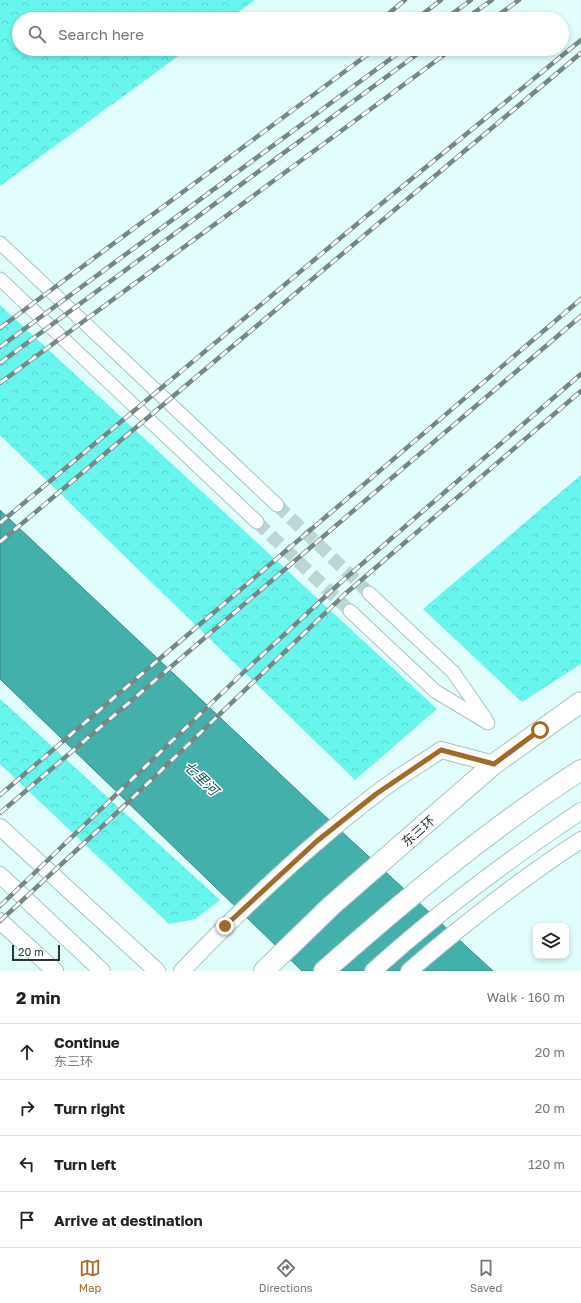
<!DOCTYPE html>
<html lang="en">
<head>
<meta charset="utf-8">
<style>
  :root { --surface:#fff; --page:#f2f2f2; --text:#222; --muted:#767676; --line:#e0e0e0; --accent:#a26927 }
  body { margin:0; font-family:"Golos Text","Noto Sans SC",sans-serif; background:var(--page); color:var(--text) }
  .controls { position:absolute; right:12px; bottom:12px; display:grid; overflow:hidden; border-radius:8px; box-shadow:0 2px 6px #0003 }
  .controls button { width:36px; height:36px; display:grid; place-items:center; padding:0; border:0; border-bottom:1px solid var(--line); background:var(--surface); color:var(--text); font:20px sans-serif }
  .scale { position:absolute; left:12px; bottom:10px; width:48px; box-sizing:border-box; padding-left:4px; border:2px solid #283634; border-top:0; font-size:11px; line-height:14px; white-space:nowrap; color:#283634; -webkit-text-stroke:3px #fff; paint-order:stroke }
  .stop { position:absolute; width:12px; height:12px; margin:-9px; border:3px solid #a26927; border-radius:50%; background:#fff }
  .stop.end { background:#a26927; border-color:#fff; box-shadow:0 1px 4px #0008 }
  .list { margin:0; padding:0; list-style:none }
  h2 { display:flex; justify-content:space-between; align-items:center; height:52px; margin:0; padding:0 16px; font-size:17px }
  h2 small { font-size:13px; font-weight:400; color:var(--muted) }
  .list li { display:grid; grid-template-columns:26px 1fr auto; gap:12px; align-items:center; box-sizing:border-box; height:56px; padding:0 16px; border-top:1px solid var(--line) }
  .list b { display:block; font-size:15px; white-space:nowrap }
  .list p { margin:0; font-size:13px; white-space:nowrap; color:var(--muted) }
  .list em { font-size:13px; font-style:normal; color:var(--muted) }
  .icon { flex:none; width:22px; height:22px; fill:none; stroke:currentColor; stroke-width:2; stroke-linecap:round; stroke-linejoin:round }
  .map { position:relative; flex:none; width:581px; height:971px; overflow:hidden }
  .search { position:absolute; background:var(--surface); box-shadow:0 2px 6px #0003; left:12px; right:12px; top:12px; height:44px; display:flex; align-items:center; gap:10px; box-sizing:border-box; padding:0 14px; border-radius:22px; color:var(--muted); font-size:15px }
  .sheet { height:276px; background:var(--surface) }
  nav { display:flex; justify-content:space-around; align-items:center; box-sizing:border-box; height:56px; border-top:1px solid var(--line); background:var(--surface); font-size:11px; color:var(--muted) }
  nav a { display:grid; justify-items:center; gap:2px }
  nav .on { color:var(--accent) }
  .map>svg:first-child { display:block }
</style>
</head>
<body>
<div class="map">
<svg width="581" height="971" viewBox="0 0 581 971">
  <defs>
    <pattern id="park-crowns" width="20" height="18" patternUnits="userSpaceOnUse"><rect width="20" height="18" fill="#67f5ed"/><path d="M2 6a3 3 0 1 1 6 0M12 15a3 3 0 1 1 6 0" fill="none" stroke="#59d3cc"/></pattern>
  </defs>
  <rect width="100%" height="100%" fill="#e1fefc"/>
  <g fill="url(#park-crowns)">
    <path d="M0,0h255l-26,19h-210v30h169l-188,137z"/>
    <path d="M0,305l437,404 -82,71 -355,-345z"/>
    <path d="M581,475v189l-59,38 -99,-93z"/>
    <path d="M0,699l220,201 -25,19 -26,5 -169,-160z"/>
  </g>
  <path fill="#44b0ab" stroke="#3c8b87" d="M0,510l315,297 178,164h-191l-302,-292z"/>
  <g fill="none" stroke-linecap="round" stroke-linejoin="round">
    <g stroke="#bcd6d4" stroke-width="13" stroke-dasharray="13 6" stroke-linecap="butt">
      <path d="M277,505l92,88"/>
      <path d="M257,522l93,89"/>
    </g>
    <g stroke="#a3c5c3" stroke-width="15">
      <g id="minor">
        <path d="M0,243l277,262"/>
        <path d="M0,279l257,243"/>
        <path d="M369,593l84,79 32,46"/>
        <path d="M350,611l85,80 53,32"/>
      </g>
    </g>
    <g stroke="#a3c5c3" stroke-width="18">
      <g id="tertiary">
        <path d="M0,827l157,144"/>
        <path d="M0,875l102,96"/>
        <path d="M0,921l55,50"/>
        <path d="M182,971c60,-63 124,-124 194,-177 20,-16 43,-29 65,-44l53,14"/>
        <path d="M373,971c65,-59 135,-111 208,-160"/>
        <path d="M409,971c55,-47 111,-92 172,-131"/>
      </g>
    </g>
    <g stroke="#a3c5c3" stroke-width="22">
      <g id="primary">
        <path d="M264,971l67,-65 163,-142 87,-62"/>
        <path d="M324,971c82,-72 165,-142 257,-201"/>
      </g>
    </g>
    <use href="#minor" stroke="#fff" stroke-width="13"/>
    <use href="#tertiary" stroke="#fff" stroke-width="16"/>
    <use href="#primary" stroke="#fff" stroke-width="20"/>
    <g stroke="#748886" stroke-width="4.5">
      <g id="rail">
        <path d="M382,19l23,-19"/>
        <path d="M416,19l25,-19"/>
        <path d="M445,19l26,-19"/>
        <path d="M465,19l27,-19"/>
        <path d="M493,19l26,-19"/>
        <path d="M0,328l375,-279"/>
        <path d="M0,347l404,-298"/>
        <path d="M0,363l424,-314"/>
        <path d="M0,383l452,-334"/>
        <path d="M0,523l381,-319 200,-164"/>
        <path d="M0,542l581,-489"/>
        <path d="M0,795l581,-496"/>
        <path d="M0,813l581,-497"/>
        <path d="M0,906l247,-237 93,-86 241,-209"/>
        <path d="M0,921l122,-113 223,-214 236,-203"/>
      </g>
    </g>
    <use href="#rail" stroke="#fff" stroke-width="3" stroke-dasharray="9" stroke-linecap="butt"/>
  </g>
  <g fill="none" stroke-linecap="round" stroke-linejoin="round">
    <path stroke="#a26927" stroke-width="5" d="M225,926l92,-85 59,-47 65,-44 53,14 46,-34"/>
  </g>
  <g text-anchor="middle" stroke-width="3" stroke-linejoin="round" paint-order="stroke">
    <g font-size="13" fill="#283634" stroke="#fff">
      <text transform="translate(418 831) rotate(-41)" y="5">东三环</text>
    </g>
    <g font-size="14" font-style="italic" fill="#155350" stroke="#fff">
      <text transform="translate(201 778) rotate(44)" y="5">七里河</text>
    </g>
  </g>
</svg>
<div class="controls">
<button><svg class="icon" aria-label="layers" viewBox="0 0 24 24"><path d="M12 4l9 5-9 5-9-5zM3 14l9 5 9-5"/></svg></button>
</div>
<div class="scale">20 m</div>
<div class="stop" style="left:540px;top:730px"></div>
<div class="stop end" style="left:225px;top:926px"></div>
<div class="search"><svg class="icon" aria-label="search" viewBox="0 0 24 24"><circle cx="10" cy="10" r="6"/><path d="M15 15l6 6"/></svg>Search here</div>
</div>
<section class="sheet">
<h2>2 min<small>Walk · 160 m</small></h2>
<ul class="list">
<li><svg class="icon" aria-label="ahead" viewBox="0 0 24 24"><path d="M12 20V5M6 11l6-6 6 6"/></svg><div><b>Continue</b><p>东三环</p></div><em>20 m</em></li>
<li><svg class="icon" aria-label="right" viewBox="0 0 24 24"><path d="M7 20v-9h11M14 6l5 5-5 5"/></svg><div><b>Turn right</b></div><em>20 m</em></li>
<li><svg class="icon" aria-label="left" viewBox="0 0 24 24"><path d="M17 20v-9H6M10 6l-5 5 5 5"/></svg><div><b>Turn left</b></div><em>120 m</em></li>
<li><svg class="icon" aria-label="arrive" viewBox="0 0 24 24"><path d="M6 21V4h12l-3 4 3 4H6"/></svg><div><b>Arrive at destination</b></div></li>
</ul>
</section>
<nav>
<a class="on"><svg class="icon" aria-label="map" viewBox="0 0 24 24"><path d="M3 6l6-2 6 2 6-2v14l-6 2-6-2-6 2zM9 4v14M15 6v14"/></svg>Map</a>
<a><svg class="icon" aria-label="directions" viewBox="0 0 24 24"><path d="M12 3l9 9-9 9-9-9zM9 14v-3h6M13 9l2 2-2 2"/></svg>Directions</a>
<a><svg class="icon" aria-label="saved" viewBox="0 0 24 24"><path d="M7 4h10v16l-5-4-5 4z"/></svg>Saved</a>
</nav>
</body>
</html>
